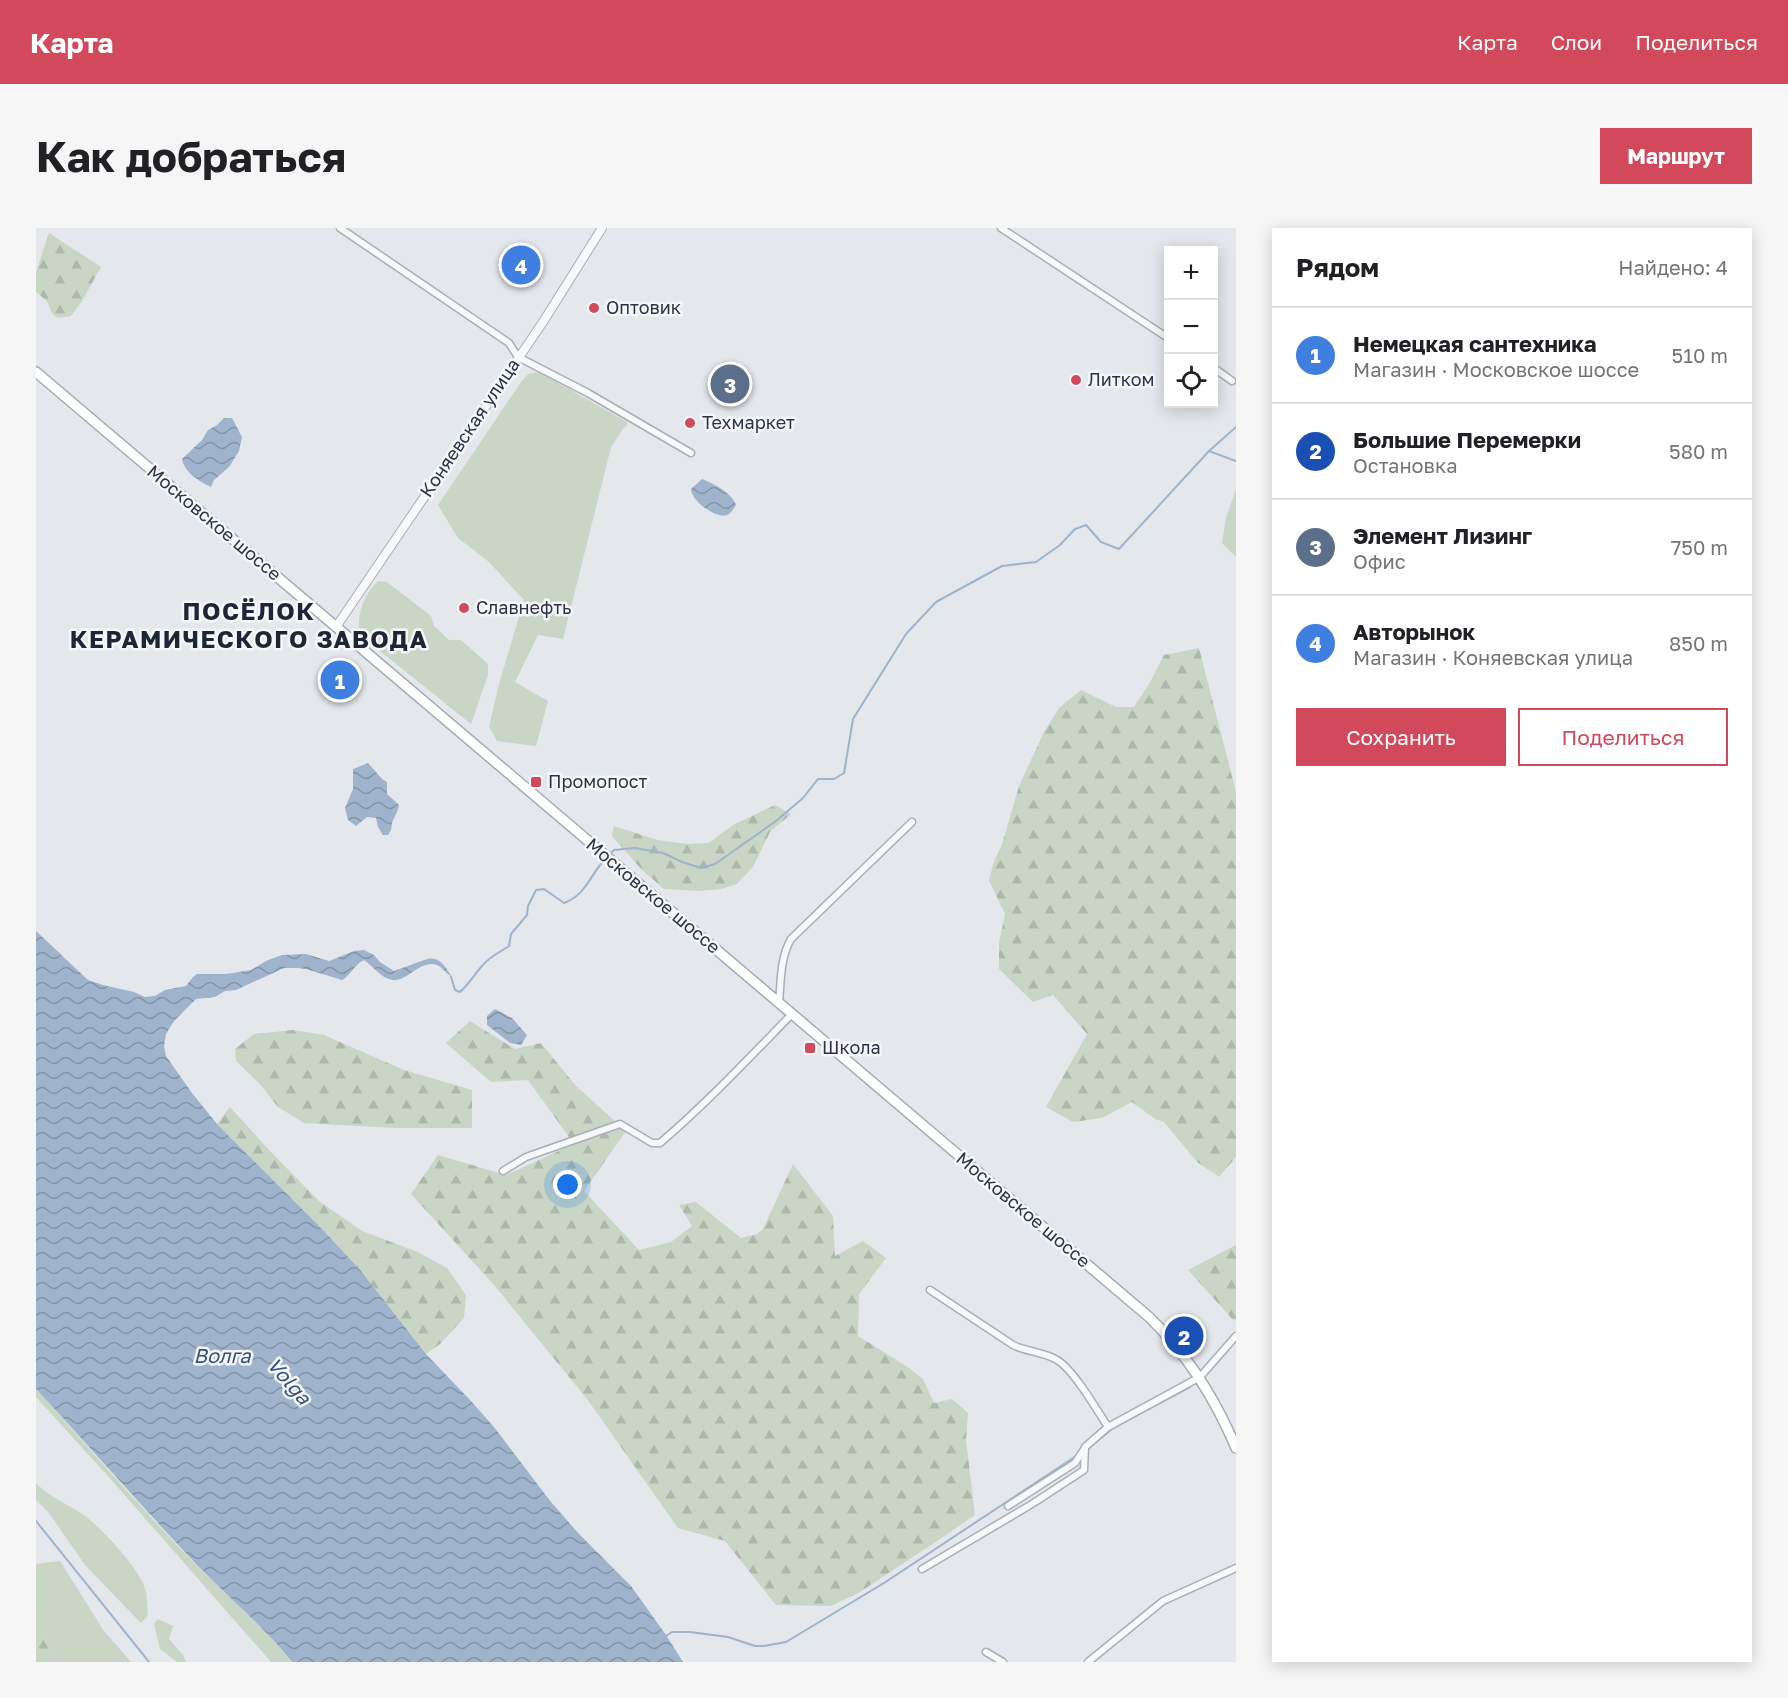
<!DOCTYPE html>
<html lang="ru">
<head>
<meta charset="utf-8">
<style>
  :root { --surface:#fff; --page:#f6f6f6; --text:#202124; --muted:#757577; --line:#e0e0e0; --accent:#d1495b }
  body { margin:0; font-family:"Golos Text",sans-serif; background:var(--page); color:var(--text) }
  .controls { position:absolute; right:18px; top:18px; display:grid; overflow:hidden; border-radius:0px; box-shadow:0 3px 15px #0003 }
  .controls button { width:54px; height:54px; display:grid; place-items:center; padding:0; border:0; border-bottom:2px solid var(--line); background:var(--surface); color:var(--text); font:30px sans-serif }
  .you { position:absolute; left:532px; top:957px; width:21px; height:21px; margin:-15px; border:4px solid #fff; border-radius:50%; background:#1a73e8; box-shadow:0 0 0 9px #1a73e833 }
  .badge { display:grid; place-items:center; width:39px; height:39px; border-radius:50%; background:var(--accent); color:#fff; font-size:20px; font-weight:700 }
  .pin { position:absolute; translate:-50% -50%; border:3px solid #fff; box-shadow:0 2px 6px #0006 }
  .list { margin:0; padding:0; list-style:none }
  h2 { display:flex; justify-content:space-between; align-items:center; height:78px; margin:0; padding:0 24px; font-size:26px }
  h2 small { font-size:20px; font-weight:400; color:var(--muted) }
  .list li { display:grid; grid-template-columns:39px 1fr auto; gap:18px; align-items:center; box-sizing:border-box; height:96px; padding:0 24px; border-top:2px solid var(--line) }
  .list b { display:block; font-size:22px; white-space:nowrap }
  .list p { margin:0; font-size:20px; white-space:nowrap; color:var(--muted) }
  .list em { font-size:20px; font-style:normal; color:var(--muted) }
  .actions { display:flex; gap:12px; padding:18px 24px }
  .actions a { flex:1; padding:14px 0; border:2px solid var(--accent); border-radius:0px; text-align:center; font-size:21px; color:var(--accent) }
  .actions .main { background:var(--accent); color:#fff }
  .icon { flex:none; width:33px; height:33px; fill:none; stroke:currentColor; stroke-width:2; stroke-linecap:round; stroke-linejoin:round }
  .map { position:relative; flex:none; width:1200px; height:1434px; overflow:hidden; border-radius:0px }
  header { display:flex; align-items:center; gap:36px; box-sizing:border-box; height:84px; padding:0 30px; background:var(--accent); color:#fff }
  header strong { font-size:28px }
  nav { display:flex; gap:33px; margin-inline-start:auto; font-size:21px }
  .intro { display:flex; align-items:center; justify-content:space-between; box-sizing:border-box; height:144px; padding:0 36px }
  h1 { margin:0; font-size:42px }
  .button { padding:15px 27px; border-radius:0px; background:var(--accent); color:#fff; font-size:21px; font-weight:700 }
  main { display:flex; gap:36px; padding:0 36px }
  aside { flex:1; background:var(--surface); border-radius:0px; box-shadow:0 3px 15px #0003 }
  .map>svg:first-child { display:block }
</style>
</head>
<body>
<header>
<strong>Карта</strong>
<nav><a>Карта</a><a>Слои</a><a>Поделиться</a></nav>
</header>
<div class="intro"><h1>Как добраться</h1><a class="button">Маршрут</a></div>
<main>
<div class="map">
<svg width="1200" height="1434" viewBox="0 0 1200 1434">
  <defs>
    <pattern id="forest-firs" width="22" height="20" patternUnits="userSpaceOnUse" patternTransform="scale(1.5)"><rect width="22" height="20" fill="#c9d6c5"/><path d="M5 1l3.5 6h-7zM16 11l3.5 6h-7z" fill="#adb8ab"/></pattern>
    <pattern id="water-waves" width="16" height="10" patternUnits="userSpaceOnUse" patternTransform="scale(1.5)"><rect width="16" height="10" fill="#9fb4cc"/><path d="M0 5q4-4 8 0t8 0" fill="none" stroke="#8293a7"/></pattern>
  </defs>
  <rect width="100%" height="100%" fill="#e4e7ec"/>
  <g fill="#c9d6c5">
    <path d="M503,144l88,50v3l-4,4 -12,18 -48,192 -25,-4 -23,47 33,19 -12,45 -39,-5 -8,-14 10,-43 25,-84 -35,-38 -31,-24 -20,-33 81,-120 9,-11z"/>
    <path d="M1200,261v68l-14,-14 4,-25z"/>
    <path d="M342,353l9,1 44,34 3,10 15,14h12l27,24v11l-17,49 -111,-89c-4,-21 4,-40 18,-54z"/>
    <path d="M0,1161c55,61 109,124 166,182 31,30 63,58 90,91h-21l-164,-187 -71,-78z"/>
    <path d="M0,1255c15,15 28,19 46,31 18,12 59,56 64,77 1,8 1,16 2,24l-7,8 -56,-58 -36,-52 -13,-13z"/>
    <path d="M24,1333l44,70 27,31h-76l-19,-39v-59z"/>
    <path d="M122,1391l15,7 -4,13 14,16 3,7h-9l-17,-13 -6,-25z"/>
  </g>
  <g fill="url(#forest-firs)">
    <path d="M13,5l52,34 -19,34 -11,15 -13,2 -6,-4 -5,-13 -11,-9v-20z"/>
    <path d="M1163,420l37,144v365l-17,20 -22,-15 -33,-40 -9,-3 -23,-17 -30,16 -29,4 -27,-15 41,-73 -34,-39 -20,7 -34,-33v-26l6,-29 -16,-33 4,-17 9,-20 17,-58 25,-54 15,-24 22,-18 35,17h18l15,-23 15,-29z"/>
    <path d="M739,577l16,9 -21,18 -17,35 -16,17 -16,5 -23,2 -34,-2 -22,-19 -30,-34 2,-10 43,14 30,4 22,-1 24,-18z"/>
    <path d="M434,793l45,28 26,-6 35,43 50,45 -42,60 55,59 32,-8 21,-16 -13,-21 17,-3 45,36 16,-4 6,-5 30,-65 40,52 2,40 28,-15 23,17 -27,36 -1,42 51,32 14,11 11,24 18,-4 16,14 -2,27 9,75 -41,28 -74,49 -29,14 -55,-1 -51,-64 -47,-13 -91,-129 -93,-114 -83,-91 27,-39 68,20 68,-31 -46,-64 -37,2 -45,-39z"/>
    <path d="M257,802l31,5 80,35 68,20v38h-78l-90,-5 -26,-16 -19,-24 -23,-22 -1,-12 19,-15z"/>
    <path d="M194,879l41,45 48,49 43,30 56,21 29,16 19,27 -2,23 -24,26 -14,10 -65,-83 -36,-39 -108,-108z"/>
    <path d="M1200,1017v74l-2,2 -46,-51z"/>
    <path d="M0,1395l19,39h-19z"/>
  </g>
  <g fill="url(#water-waves)">
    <path d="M188,190h8l10,19 -3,14 -10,16 -15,13 -3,7c-11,-5 -27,-15 -29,-28l20,-19 6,-10 9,-5z"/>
    <path d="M666,251c12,5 29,13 34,26 -3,4 -5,9 -9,10 -12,4 -36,-15 -36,-26z"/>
    <path d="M332,535l14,16 5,3v12l12,11c-1,7 -5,12 -7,18 -1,6 0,7 -4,12h-5l-5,-8 -2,-9 -9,-1 -11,9 -8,-6 -3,-12 8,-19v-20z"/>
    <path d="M0,703l52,49 15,5 31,7 11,5 10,-1 10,-6 21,-4 7,-9 4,-3h29l25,-4 15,-9 16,-6 24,-1 23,7 25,-10 10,-1 10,5 6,7 14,9 33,-12c14,-3 18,8 25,18 -5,-3 -10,-10 -15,-12 -17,-6 -29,17 -45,15 -11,-2 -19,-14 -28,-20 -10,5 -13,15 -22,20l-36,-11 -9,-1h-13l-48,22 -11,1 -10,6 -19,2 -22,22 -8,13 -2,12 2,10 26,37 25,31 108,108 36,39 65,83 45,47 23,26 57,75 28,32 52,52 35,49 17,27h-391c-29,-36 -64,-65 -96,-98 -54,-57 -106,-117 -160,-175z"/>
    <path d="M459,781l17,9 15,17 -6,10 -11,-2 -23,-18v-9z"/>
  </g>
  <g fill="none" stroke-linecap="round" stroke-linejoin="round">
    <g stroke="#9fb4cc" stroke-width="2">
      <path d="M1173,223l27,10"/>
      <path d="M573,627l5,-5 21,-2 28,5 19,9 19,6 14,-4 61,-43 27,-23 15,-19h16l10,-6 9,-54 53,-85 30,-32 66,-36 34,-4 24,-17 15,-16 11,-4 15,17 18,7 90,-98 27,-24"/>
      <path d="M415,749l4,13 5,2c9,-8 14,-17 22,-26 7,-9 18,-14 27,-20l2,-12 16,-19 1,-9 8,-16 8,-1 20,14c22,-8 26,-28 41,-44"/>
      <path d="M1053,1220l24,-20 77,-41"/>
      <path d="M0,1293l113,141"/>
      <path d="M630,1408l6,-4h18l38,5 27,9h9l22,-4 98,-59 192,-127"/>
    </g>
    <g stroke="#a9aeb7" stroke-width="9">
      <g id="minor">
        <path d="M304,0l169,115 9,14 70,36 103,60"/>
        <path d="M965,0l167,110"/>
        <path d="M1178,140l18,13"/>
        <path d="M743,775c2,-22 1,-45 12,-64l121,-117"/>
        <path d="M467,943l23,-14 94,-33 32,19h8c47,-40 89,-85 132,-129"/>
        <path d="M894,1062l83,55c14,7 31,7 44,15 16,9 40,50 51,67"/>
        <path d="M972,1278l67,-43 10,-15"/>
        <path d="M886,1341l110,-65 52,-34 1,-23 23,-20 92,-50 36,-41"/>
        <path d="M950,1424l17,10"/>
        <path d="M1052,1434l75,-61 73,-33"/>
      </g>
    </g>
    <g stroke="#a9aeb7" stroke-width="10">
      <path id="tertiary" d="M300,399l207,-305 59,-94"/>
    </g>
    <g stroke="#a3abb8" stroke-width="12">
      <path id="primary" d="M0,144l1113,945c39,38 66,81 87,131"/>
    </g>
    <use href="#minor" stroke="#f7f8fa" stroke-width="6"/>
    <use href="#tertiary" stroke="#f7f8fa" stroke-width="8"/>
    <use href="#primary" stroke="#fff" stroke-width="9"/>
  </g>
  <g fill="#d1495b" stroke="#f4f6f9" stroke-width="2">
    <circle cx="558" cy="80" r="6"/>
    <circle cx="1040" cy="152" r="6"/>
    <circle cx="654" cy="195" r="6"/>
    <circle cx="428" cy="380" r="6"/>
    <rect x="494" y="548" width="12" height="12" rx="3"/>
    <rect x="768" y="814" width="12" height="12" rx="3"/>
  </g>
  <g text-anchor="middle" stroke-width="5" stroke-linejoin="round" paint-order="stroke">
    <g font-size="18" fill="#2b3445" stroke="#f4f6f9" text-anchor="start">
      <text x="570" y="86">Оптовик</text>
      <text x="1052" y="158">Литком</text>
      <text x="666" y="201">Техмаркет</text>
      <text x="440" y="386">Славнефть</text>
      <text x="512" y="560">Промопост</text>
      <text x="786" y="826">Школа</text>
    </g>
    <g font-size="18" fill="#2b3445" stroke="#f4f6f9">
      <text transform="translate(434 200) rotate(-56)" y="6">Коняевская улица</text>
      <text transform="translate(178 295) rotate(40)" y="6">Московское шоссе</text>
      <text transform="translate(617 668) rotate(40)" y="6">Московское шоссе</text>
      <text transform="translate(987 982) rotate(40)" y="6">Московское шоссе</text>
    </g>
    <g font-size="20" font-style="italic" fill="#34527a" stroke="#f4f6f9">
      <text x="186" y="1135">Волга</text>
      <text transform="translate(253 1153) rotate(49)" y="7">Volga</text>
    </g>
    <g font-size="24" font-weight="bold" letter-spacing="1.5" fill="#1d2536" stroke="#f4f6f9">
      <text x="213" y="392">ПОСЁЛОК<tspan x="213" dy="28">КЕРАМИЧЕСКОГО ЗАВОДА</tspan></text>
    </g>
  </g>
</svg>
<div class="controls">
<button>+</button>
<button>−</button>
<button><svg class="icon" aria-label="locate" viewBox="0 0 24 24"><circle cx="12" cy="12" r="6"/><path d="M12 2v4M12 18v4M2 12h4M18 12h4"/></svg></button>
</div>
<div class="you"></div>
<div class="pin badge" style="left:304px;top:452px;background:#3f7fe0">1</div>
<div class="pin badge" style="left:1148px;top:1108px;background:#1a4fb4">2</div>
<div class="pin badge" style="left:694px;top:156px;background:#5c6f8a">3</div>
<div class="pin badge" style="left:485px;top:37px;background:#3f7fe0">4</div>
</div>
<aside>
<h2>Рядом<small>Найдено: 4</small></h2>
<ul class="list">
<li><span class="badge" style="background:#3f7fe0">1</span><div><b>Немецкая сантехника</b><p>Магазин · Московское шоссе</p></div><em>510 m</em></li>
<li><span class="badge" style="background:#1a4fb4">2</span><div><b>Большие Перемерки</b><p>Остановка</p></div><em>580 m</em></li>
<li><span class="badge" style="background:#5c6f8a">3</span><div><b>Элемент Лизинг</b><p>Офис</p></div><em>750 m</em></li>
<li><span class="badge" style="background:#3f7fe0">4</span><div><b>Авторынок</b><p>Магазин · Коняевская улица</p></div><em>850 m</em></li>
</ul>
<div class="actions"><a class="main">Сохранить</a><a>Поделиться</a></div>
</aside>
</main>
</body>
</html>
